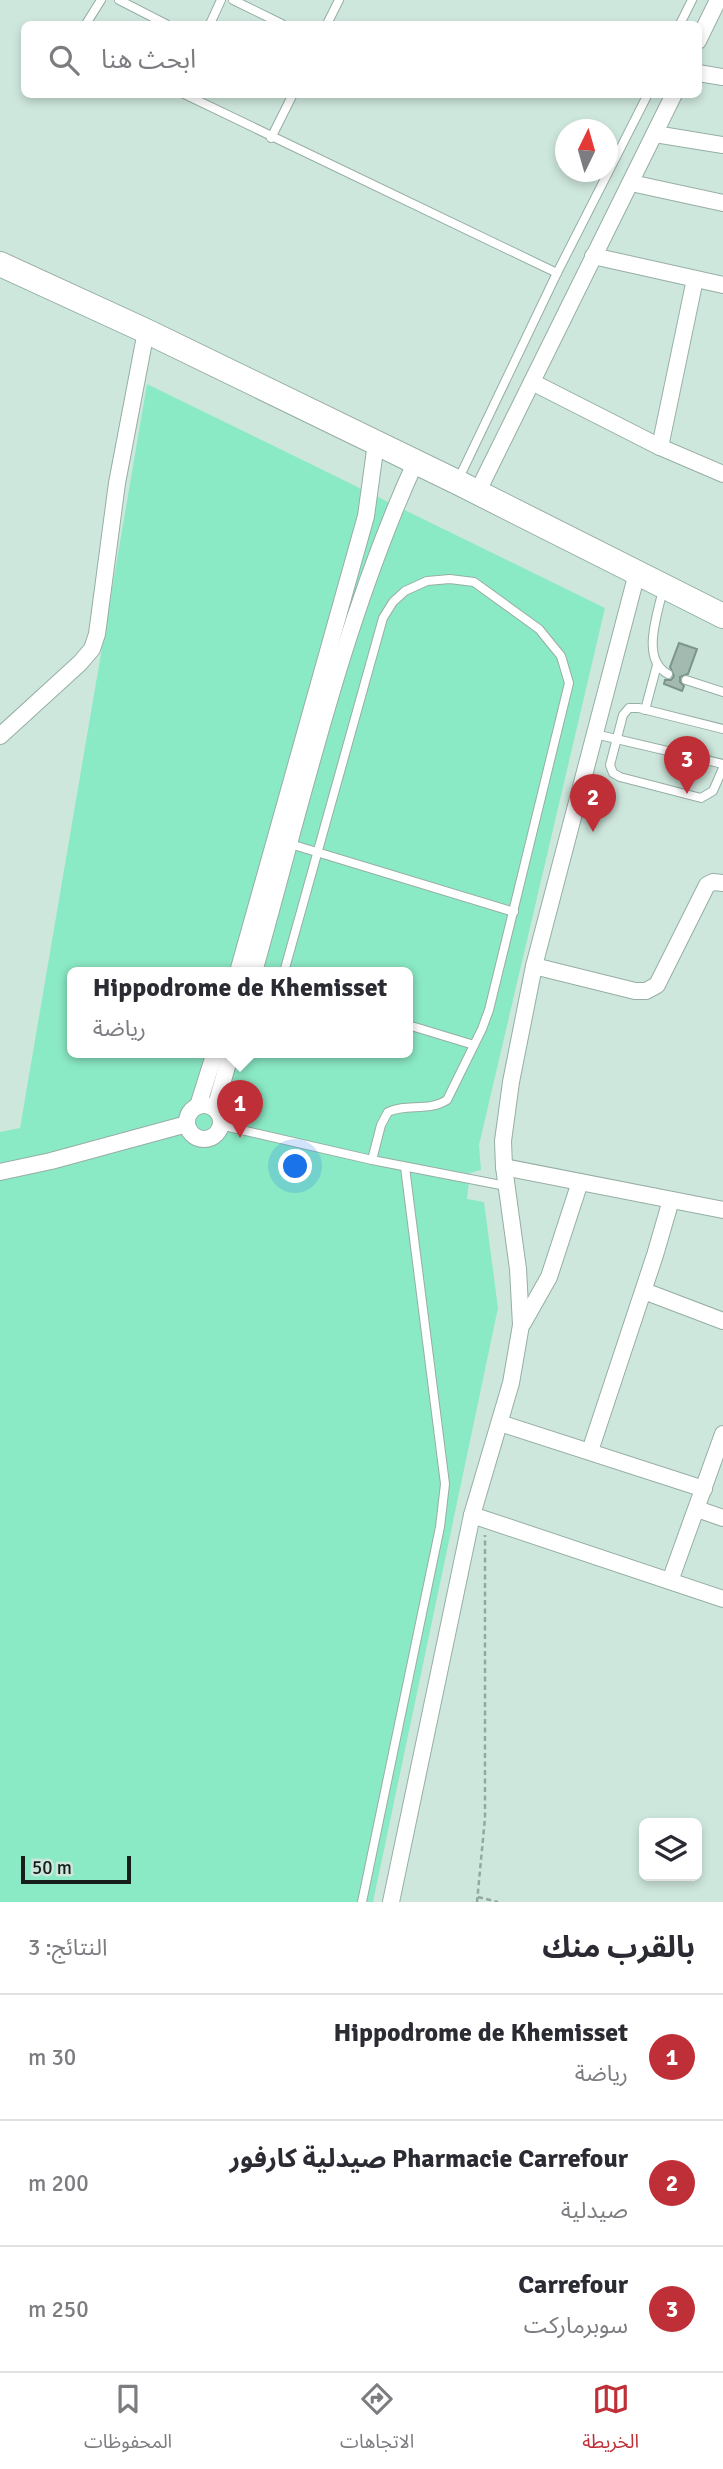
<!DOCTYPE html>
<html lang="ar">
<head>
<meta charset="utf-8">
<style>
  :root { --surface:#fff; --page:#f7f7f7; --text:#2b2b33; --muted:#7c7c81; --line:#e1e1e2; --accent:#bf2f37 }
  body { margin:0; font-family:Signika,"Noto Sans Arabic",sans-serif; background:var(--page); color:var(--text); direction:rtl }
  .controls { position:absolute; right:21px; bottom:21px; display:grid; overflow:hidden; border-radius:10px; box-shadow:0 4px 10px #0003 }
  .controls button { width:63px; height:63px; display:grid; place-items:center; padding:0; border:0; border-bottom:2px solid var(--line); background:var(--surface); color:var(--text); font:35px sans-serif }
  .compass { position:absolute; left:555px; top:119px; width:63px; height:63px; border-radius:50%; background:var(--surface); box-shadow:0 4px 10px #0003; rotate:5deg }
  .scale { position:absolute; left:21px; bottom:18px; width:110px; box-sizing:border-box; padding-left:7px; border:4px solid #151e1a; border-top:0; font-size:19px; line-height:24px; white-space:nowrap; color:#151e1a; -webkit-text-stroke:5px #cee7dd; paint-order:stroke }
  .you { position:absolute; left:296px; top:1167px; width:24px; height:24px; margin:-18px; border:5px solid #fff; border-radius:50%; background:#1a73e8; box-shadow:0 0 0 10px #1a73e833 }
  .badge { display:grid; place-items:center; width:46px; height:46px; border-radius:50%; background:var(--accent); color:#fff; font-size:23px; font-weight:700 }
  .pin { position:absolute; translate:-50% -58px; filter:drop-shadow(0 2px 4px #0008) }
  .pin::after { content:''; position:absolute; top:37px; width:24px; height:21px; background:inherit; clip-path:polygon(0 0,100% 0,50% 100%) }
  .popup { position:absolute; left:67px; top:967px; width:346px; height:91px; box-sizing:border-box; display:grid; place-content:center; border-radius:10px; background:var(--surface); filter:drop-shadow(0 2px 5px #0005); font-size:23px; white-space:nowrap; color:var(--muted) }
  .popup b { font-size:26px; color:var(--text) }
  .popup::after { content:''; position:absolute; left:50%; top:100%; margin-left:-14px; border:14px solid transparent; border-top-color:var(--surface) }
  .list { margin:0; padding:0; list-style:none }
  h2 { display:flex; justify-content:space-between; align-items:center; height:91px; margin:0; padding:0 28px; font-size:30px }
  h2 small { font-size:23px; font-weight:400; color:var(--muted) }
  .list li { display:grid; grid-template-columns:46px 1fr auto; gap:21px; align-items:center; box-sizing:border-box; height:126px; padding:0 28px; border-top:2px solid var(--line) }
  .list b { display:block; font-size:26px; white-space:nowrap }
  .list p { margin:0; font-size:23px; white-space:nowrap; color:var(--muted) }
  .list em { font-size:23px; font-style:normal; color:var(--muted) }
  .icon { flex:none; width:38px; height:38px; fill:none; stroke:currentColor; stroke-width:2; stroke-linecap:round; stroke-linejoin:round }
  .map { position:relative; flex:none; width:723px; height:1902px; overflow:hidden; direction:ltr }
  .search { position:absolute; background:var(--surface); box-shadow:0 4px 10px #0003; left:21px; right:21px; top:21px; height:77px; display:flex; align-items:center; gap:18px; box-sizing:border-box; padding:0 24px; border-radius:10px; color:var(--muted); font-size:26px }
  .sheet { height:469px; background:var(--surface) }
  nav { display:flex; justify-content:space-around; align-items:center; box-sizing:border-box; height:98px; border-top:2px solid var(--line); background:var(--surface); font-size:19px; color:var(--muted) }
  nav a { display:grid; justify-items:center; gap:4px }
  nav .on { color:var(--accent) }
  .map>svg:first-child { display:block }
</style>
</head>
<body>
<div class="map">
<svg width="723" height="1902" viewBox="0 0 723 1902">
  <rect width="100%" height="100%" fill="#cee7dd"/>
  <path fill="#8beac6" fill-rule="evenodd" d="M147,384l458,224 -126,537 2,25 -11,3 -3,26 17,3 14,106 -125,594h-373v-770l20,-4zM72,972h336v80h-336z"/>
  <path fill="#a2bab0" stroke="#7c948a" stroke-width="2" d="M679,643l18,6 -9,25 -8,3v5l4,4 -2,5 -18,-7 1,-4h6l3,-4 -4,-9z"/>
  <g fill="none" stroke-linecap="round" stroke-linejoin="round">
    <g stroke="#96aea4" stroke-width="10">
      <g id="service">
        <path d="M119,0l47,24"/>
        <path d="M233,0l49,24"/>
        <path d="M86,24l15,-24"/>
        <path d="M210,24l11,-24"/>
        <path d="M327,24l12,-24"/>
        <path d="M680,24l12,-24"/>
        <path d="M184,94l373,179"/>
        <path d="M271,138l22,-44"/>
        <path d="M459,478l98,-205 91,-179"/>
        <path d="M663,589c-5,25 -23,70 5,85"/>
        <path d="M686,680l37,12"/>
        <path d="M645,710l12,-45"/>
        <path d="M723,729l-84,-21h-10l-6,7 -13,50 3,8 7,4 81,21 12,-7 10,-23"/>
        <path d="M595,734l128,30"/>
        <path d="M287,843l227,69"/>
        <path d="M284,972l99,-354 10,-16 12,-11 22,-10 23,-2 24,3 65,47 22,27 8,27 -80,327 -7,19 -35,71c-18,12 -41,3 -59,12l-7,13 -9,35"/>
        <path d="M408,1025l66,20"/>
        <path d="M220,1125l152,35 134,26"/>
        <path d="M362,1902l78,-375 5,-43 -40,-317"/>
      </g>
    </g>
    <g stroke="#96aea4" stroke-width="18">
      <g id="minor">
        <path d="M698,41l20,-41"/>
        <path d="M698,73l25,4"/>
        <path d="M655,134l68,11"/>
        <path d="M631,183l92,20"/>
        <path d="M593,256l130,29"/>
        <path d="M532,382l128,65 63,27"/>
        <path d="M660,447l35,-168"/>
        <path d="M477,493l197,-399"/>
        <path d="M0,736l80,-73 12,-14 5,-15 20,-151 29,-152"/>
        <path d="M534,966l101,25h11l11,-6 50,-100 6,-3 10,1"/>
        <path d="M238,972l128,-456 10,-73"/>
        <path d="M254,972c48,-170 88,-349 161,-509"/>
        <circle cx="204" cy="1122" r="17"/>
        <path d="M198,1106l17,-54"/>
        <path d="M215,1109l16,-57"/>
        <path d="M504,1167l219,43"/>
        <path d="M0,1172l51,-11 136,-37"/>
        <path d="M644,1291l79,30"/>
        <path d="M523,1323l26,-46 31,-95"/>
        <path d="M500,1423l204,66"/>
        <path d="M590,1451l65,-196 16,-55"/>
        <path d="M697,1509l26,9"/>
        <path d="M472,1515l251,84"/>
        <path d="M670,1581l53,-147"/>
        <path d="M391,1902l81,-387 39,-132 10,-58 -3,-56 -14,-102 -1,-26 8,-59 23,-116 103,-393"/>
      </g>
    </g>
    <g stroke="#96aea4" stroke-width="26">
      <path id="primary" d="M0,264l146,67 311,151 266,134"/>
    </g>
    <g stroke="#94a8a0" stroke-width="2.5" stroke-dasharray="5 3.5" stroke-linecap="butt">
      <path d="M478,1897l20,5"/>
      <path d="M477,1902l8,-84v-283"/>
    </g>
    <use href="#service" stroke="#fff" stroke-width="8"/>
    <use href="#minor" stroke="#fff" stroke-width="16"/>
    <use href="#primary" stroke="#fff" stroke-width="24"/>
  </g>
</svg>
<div class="controls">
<button><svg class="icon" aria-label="layers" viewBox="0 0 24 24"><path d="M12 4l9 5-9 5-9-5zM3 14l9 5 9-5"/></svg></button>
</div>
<svg class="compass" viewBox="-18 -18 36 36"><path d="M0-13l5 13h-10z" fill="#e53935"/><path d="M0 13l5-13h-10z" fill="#7c7c81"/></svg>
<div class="scale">50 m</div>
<div class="you"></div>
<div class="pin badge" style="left:240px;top:1138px">1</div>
<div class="popup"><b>Hippodrome de Khemisset</b>رياضة</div>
<div class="pin badge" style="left:593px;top:832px">2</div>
<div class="pin badge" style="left:687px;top:794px">3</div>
<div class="search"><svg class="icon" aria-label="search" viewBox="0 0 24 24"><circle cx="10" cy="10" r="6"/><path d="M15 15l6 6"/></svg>ابحث هنا</div>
</div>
<section class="sheet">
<h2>بالقرب منك<small>النتائج: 3</small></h2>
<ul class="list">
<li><span class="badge">1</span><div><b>Hippodrome de Khemisset</b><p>رياضة</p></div><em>30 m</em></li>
<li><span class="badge">2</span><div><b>Pharmacie Carrefour صيدلية كارفور</b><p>صيدلية</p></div><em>200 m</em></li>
<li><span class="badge">3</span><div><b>Carrefour</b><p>سوبرماركت</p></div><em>250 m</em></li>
</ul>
</section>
<nav>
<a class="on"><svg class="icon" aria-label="map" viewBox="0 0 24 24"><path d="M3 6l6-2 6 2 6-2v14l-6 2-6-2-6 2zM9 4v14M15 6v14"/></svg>الخريطة</a>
<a><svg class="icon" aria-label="directions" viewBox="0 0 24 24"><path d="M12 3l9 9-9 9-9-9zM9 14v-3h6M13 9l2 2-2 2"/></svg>الاتجاهات</a>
<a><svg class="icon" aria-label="saved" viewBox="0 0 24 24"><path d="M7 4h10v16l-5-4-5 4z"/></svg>المحفوظات</a>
</nav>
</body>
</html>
